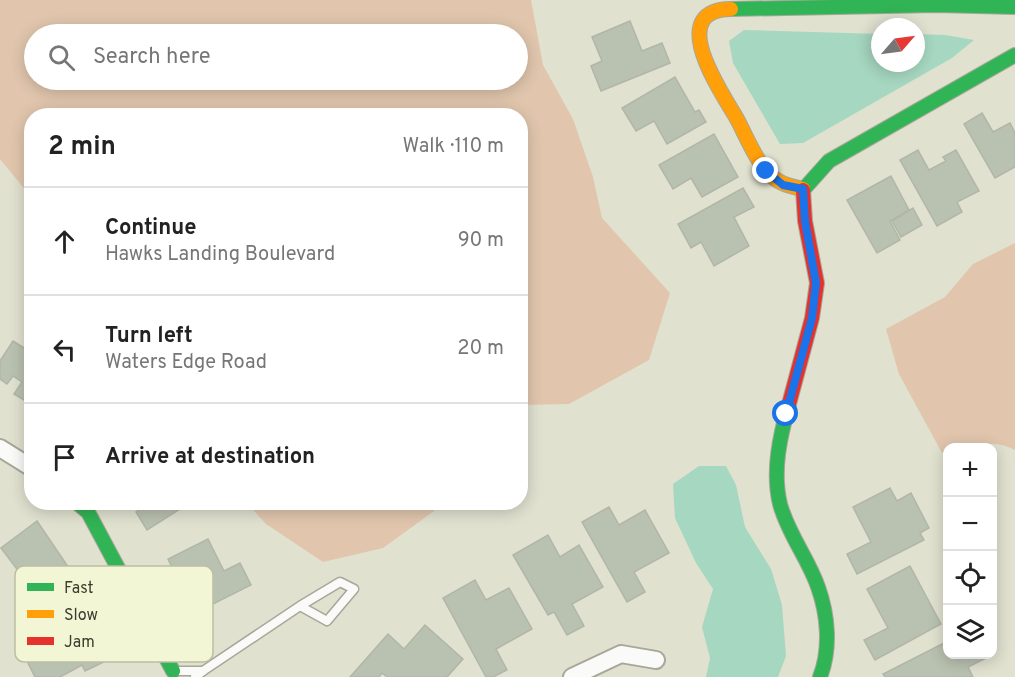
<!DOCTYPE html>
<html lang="en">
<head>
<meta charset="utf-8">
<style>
  :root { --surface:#fff; --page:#f2f2f2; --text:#222; --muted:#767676; --line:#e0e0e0 }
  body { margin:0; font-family:Overpass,sans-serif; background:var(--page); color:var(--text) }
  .controls { position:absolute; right:18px; bottom:18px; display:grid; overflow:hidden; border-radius:12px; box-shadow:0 3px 15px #0003 }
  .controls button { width:54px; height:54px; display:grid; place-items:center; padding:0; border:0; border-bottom:2px solid var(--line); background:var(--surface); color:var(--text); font:30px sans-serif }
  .compass { position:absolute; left:871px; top:18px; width:54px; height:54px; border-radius:50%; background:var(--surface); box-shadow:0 3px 15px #0003; rotate:62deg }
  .stop { position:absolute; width:18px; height:18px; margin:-14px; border:4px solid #1a73e8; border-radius:50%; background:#fff }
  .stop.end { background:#1a73e8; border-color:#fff; box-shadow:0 2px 6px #0008 }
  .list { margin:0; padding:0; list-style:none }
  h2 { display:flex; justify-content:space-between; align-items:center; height:78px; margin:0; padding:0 24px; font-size:26px }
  h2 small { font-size:20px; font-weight:400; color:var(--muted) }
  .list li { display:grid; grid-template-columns:39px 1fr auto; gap:18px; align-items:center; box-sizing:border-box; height:108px; padding:0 24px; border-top:2px solid var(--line) }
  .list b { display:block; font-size:22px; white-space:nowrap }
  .list p { margin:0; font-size:20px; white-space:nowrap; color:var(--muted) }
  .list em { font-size:20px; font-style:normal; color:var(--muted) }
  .icon { flex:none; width:33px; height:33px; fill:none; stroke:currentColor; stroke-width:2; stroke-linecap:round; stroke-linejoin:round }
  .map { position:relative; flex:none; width:1015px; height:677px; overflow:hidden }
  .search { position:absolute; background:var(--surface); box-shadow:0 3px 15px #0003; left:24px; top:24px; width:504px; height:66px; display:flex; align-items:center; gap:15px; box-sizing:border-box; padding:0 21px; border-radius:33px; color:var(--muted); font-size:22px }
  .panel { position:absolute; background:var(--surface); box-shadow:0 3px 15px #0003; left:24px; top:108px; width:504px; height:402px; border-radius:24px }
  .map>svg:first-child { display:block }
</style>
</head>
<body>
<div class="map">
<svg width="1015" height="677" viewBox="0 0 1015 677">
  <rect width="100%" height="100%" fill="#e0e1cf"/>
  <g fill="#e1c6ad" fill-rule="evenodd">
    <path d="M0,0h531l12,65 30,54 20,58 9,41 68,75 -21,67 -80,44 -48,1 -1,-289h-488l-1,81 -31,-38zM34,34h484v46h-484z"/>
    <path d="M1015,243v207c-25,-13 -42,-2 -67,-2l-1,3 -5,2 -43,-79 -13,-45 59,-32 28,-33z"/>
    <path d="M247,503h192l-5,8 -51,37 -60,14 -57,-38z"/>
  </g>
  <g fill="#a6d7c0">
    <path d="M744,30l136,4v29h36v-29l29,1 29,5 -22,18 -149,85 -23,1 -47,-81 -4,-22z"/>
    <path d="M699,466h27l10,19 9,42 26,42 11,36 4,51 -8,21h-72l4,-19 -8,-31 11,-38 -17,-26 -21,-45 -2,-34z"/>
  </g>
  <g fill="#b9c1b0" stroke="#b2b6a9" stroke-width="1.5">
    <path d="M630,21l12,30 20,-8 8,20 -69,28 -10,-25 11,-5 -10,-24z"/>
    <path d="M675,77l20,35 4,-2 7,12 -39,22 -13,-23 -18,10 -14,-23z"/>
    <path d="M982,113l11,19 17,-9 5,10v34l-20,11 -31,-54z"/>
    <path d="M714,134l24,43 -36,20 -11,-19 -18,11 -14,-24z"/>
    <path d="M918,150l11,20 17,-9 -3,-4 13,-7 23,41 -22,11 5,10 -25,14 -37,-66z"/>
    <path d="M891,176l18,34 -19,11 10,19 -23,13 -30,-53z"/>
    <path d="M743,188l11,19 -20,10 15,29 -35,20 -13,-24 -10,6 -13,-24z"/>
    <path d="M913,208l9,17 -21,12 -9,-16z"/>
    <path d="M13,341l19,12v52l-18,-11 8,-12 -9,-6 -6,8 -7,-5v-18z"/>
    <path d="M890,488l7,13 14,-8 18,35 -9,5 4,7 -67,34 -10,-20 24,-12 -18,-35z"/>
    <path d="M143,502h48l-44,28 -11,-18 9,-6z"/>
    <path d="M609,507l10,18 26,-15 24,43 -35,19 11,20 -18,10 -45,-80z"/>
    <path d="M37,521l34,50 -39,30 -11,-16 5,-4 -25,-33z"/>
    <path d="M548,535l12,22 19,-12 24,42 -31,17 12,22 -17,9 -13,-23 -6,3 -35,-60z"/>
    <path d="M208,539l16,32 16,-8 11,22 -56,28 -27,-54z"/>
    <path d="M910,566l31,58 -66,36 -11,-20 24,-12 -21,-39z"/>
    <path d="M475,580l11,20 23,-12 23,41 -36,20 11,21 -14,7h-7l-43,-79z"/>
    <path d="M76,608l6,11 -5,3 9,18 7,-4 13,25 -21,10 -3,-6 -22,12h-25l-7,-14 18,-10 -12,-24z"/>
    <path d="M425,625l38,34 -16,18h-60l-5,-4 -3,4h-29l38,-43 16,15z"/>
    <path d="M948,641v13l42,2 -22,11 5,10h-88l-2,-3z"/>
  </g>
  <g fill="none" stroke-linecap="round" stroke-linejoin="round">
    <g stroke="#a7a79a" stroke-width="11">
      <g id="lane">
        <path d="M174,671h29l-8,6"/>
        <path d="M203,671l97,-65 27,15 27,-32 -14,-7 -40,24"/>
      </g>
    </g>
    <g stroke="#a7a79a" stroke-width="20">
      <g id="street">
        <path d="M0,448l32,20"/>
        <path d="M572,677l49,-23 35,6"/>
      </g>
    </g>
    <g stroke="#a7a79a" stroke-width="16">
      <g id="fast">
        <path d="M731,9l206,-4 78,2"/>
        <path d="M803,190l26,-29 186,-106"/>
        <path d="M789,404c-9,32 -17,67 -9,100 8,30 28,54 38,83 10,28 13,62 2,90"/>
        <path d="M76,502l12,10 85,159"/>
      </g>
    </g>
    <g stroke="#a7a79a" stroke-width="16">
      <path id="slow" d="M731,9c-67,1 -9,84 6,110 8,15 18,39 29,52 11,12 22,15 37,18"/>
    </g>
    <g stroke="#a7a79a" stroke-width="16">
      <path id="jam" d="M789,404l23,-86 5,-35 -12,-62 -2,-31"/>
    </g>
    <use href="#lane" stroke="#fafaf8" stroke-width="8"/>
    <use href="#street" stroke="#fafaf8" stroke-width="16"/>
    <use href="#fast" stroke="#30b455" stroke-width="14"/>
    <use href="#slow" stroke="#ff9f0a" stroke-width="14"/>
    <use href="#jam" stroke="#e5322d" stroke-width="14"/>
  </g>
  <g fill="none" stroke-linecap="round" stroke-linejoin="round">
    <path stroke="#1a73e8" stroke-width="8" d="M766,171l17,14 20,4 2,32 11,62 -4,35 -26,96"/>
  </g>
  <rect x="15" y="566" width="198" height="96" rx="9" fill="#f3f6d4" stroke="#bcbea2" stroke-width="1.5"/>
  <rect x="27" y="583" width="27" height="8" fill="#30b455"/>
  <rect x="27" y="610" width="27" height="8" fill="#ff9f0a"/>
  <rect x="27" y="637" width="27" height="8" fill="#e5322d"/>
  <g font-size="16" fill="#3b3c2f">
    <text x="64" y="593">Fast</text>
    <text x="64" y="620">Slow</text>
    <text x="64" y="647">Jam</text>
  </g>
</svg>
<div class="controls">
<button>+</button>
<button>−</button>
<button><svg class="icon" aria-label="locate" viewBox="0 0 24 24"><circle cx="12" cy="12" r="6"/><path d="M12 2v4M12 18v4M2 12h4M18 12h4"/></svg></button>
<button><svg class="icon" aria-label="layers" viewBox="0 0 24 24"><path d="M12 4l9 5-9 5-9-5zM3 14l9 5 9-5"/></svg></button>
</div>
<svg class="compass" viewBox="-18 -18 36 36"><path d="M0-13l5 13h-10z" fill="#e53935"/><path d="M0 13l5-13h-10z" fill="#767676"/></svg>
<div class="stop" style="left:786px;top:414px"></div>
<div class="stop end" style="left:766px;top:171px"></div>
<div class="search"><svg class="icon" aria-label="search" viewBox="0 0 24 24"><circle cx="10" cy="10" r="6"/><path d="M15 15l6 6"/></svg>Search here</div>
<section class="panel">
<h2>2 min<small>Walk · 110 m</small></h2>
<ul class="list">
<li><svg class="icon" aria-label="ahead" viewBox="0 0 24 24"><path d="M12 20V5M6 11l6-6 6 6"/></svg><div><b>Continue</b><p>Hawks Landing Boulevard</p></div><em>90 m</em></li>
<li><svg class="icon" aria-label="left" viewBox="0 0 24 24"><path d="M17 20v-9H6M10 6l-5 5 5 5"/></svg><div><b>Turn left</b><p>Waters Edge Road</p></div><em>20 m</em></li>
<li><svg class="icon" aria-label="arrive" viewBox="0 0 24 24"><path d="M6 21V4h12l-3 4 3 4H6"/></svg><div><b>Arrive at destination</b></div></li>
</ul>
</section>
</div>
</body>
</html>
